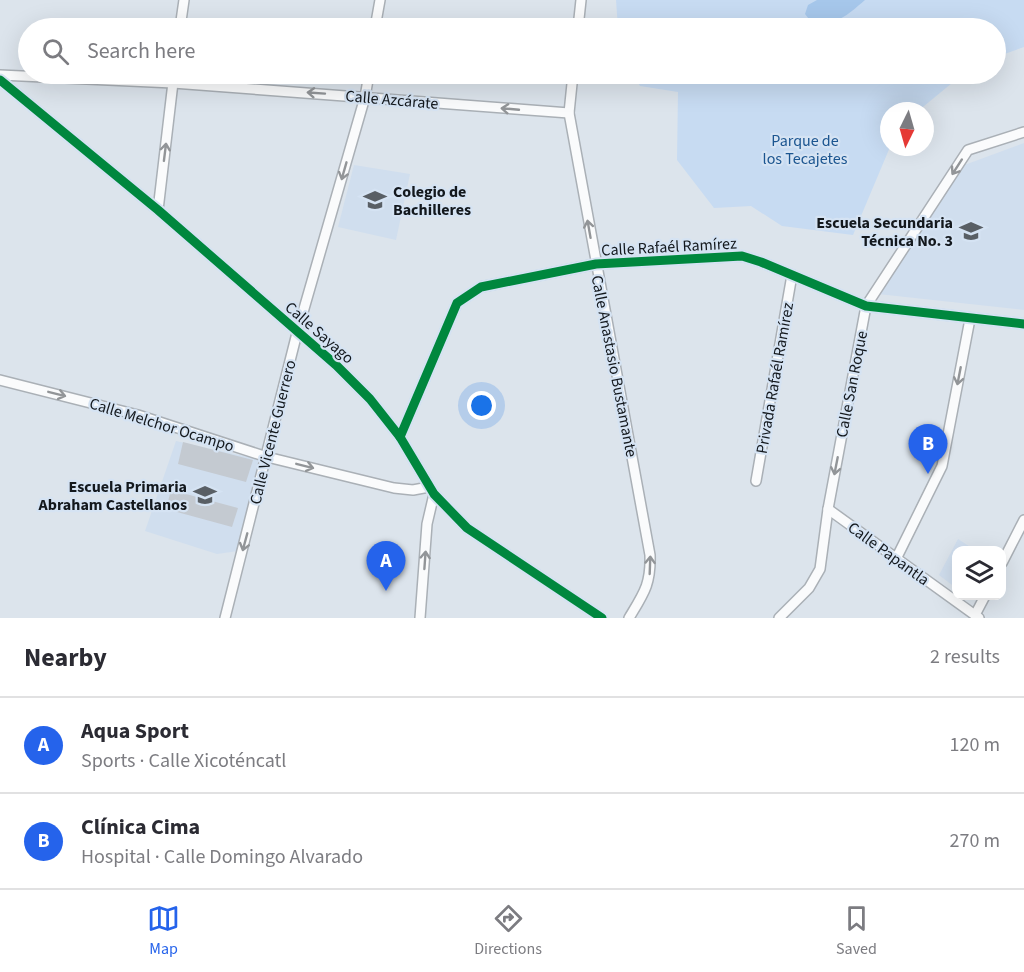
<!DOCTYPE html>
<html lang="en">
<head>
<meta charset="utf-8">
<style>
  :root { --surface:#fff; --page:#f2f2f3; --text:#2b2b33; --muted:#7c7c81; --line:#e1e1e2; --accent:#2563eb }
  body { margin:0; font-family:"Source Sans 3",sans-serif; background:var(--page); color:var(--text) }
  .controls { position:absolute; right:18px; bottom:18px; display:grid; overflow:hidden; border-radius:12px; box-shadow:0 6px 24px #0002 }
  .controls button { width:54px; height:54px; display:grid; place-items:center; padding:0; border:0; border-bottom:2px solid var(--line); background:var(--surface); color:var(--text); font:30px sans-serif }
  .compass { position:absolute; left:880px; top:102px; width:54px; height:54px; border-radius:50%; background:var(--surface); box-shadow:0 6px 24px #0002; rotate:185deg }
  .you { position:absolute; left:482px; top:406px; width:21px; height:21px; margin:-15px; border:4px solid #fff; border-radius:50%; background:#1a73e8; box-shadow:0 0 0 9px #1a73e833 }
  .badge { display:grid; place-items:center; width:39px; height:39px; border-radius:50%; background:var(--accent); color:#fff; font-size:20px; font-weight:700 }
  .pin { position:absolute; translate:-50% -50px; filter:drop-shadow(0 2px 3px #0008) }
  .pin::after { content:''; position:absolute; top:32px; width:21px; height:18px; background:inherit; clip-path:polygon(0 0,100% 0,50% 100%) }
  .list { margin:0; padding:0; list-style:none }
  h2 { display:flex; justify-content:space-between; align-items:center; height:78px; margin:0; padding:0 24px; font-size:26px }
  h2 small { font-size:20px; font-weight:400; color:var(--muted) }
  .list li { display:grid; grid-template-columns:39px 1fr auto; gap:18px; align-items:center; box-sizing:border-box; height:96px; padding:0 24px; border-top:2px solid var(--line) }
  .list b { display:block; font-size:22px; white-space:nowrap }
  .list p { margin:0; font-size:20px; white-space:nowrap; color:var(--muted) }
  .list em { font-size:20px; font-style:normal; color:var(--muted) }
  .icon { flex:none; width:33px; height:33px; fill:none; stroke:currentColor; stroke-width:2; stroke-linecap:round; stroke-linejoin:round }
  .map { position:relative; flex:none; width:1024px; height:618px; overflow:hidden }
  .search { position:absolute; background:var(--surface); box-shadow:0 6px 24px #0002; left:18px; right:18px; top:18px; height:66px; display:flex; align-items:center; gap:15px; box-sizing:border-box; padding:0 21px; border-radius:33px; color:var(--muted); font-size:22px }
  .sheet { height:270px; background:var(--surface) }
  nav { display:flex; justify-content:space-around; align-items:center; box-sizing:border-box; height:84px; border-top:2px solid var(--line); background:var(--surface); font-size:16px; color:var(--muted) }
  nav a { display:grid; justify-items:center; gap:3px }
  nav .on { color:var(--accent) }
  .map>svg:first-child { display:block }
</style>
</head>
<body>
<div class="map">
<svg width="1024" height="618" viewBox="0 0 1024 618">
  <rect width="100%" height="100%" fill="#dce4ec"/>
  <g fill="#d0deee">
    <path d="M1024,143v167l-146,-16 81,-127z"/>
    <path d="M354,165l56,9 -14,66 -58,-13z"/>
    <path d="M176,441l86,19 -24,91 -21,3 -72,-23z"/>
    <path d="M958,539l17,11h-19v38l-17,-13z"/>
  </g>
  <g fill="#c7dbf2">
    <path d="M616,0h408v47l-28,10v-29h-378z"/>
    <path d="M633,74h330l-45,37h-29l1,36 -37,88 -71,-9 -31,-20 -37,2 -37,-48 1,-68 -38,-6z"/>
  </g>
  <path fill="#a6c7eb" d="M817,0h48c-21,18 -24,22 -53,23l-7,-9 3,-9z"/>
  <g fill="#c4cad1">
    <path d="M183,442l70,18 -7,22 -68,-18z"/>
    <path d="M171,490l67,18 -6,19 -66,-18z"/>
  </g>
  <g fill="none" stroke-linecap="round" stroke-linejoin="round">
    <g stroke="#aab0b6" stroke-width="12">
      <g id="minor">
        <path d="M180,28l4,-28"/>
        <path d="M375,28l5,-28"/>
        <path d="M578,28l3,-28"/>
        <path d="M573,74l-4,39 81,442c1,29 -6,38 -21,63"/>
        <path d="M0,75l173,8 396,30"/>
        <path d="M0,80l158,130 178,155 34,34 30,38 34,57 33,34 135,90"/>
        <path d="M158,210l16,-136"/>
        <path d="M0,380l138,35 129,42 127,31 19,2 16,-3"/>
        <path d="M400,437l57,-134 24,-16 115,-23 146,-8 19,6 105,44 158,18"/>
        <path d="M756,481l36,-206"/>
        <path d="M828,509l151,109"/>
        <path d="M896,559l46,-93 28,-147"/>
        <path d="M1002,563l22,-43"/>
        <path d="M975,615l10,-19"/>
        <path d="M225,618l72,-285 68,-236 4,-23"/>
        <path d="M420,618l7,-94 7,-30"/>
        <path d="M779,618l30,-30 11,-19 8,-60 38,-203 102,-156 56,-18"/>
      </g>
    </g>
    <use href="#minor" stroke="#fafbfc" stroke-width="9"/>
    <g stroke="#d5e3f3" stroke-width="13">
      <g id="cycleway">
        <path d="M0,80l158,130 178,155 34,34 30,38 34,57 33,34 135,90"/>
        <path d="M400,437l57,-134 24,-16 115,-23 146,-8 19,6 105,44 158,18"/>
      </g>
    </g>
    <use href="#cycleway" stroke="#00873e" stroke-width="9"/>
  </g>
  <defs><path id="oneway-shaft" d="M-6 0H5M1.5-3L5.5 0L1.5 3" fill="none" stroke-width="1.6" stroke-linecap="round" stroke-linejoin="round" transform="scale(1.5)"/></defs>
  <g stroke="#929598">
    <use href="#oneway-shaft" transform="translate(316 93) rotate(-176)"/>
    <use href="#oneway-shaft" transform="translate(510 109) rotate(-175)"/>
    <use href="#oneway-shaft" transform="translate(165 152) rotate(-83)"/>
    <use href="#oneway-shaft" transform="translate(957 167) rotate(123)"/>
    <use href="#oneway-shaft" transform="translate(344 171) rotate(106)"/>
    <use href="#oneway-shaft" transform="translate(589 229) rotate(-100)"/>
    <use href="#oneway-shaft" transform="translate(959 376) rotate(101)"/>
    <use href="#oneway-shaft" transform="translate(57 394) rotate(14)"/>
    <use href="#oneway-shaft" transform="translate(305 466) rotate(14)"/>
    <use href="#oneway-shaft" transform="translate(836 466) rotate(101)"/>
    <use href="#oneway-shaft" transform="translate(245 542) rotate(105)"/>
    <use href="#oneway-shaft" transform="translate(425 560) rotate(-86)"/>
    <use href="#oneway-shaft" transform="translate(650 565) rotate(-88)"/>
  </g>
  <defs>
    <g id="school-bare" transform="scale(1.8)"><path d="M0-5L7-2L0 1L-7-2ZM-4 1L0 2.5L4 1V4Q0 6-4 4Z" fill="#595f65" stroke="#d5e3f3" stroke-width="2.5" paint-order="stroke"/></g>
  </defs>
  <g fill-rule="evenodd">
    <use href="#school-bare" x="375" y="200"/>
    <use href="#school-bare" x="971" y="231"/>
    <use href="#school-bare" x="205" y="495"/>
  </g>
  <g text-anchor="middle" stroke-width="4.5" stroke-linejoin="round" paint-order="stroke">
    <g font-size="16" fill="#13181d" stroke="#d5e3f3">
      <text transform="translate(392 99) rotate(5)" y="6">Calle Azcárate</text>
      <text transform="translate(669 246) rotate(-3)" y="6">Calle Rafaél Ramírez</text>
      <text transform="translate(320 332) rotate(41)" y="6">Calle Sayago</text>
      <text transform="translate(615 366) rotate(79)" y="6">Calle Anastasio Bustamante</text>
      <text transform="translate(774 378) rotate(-80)" y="6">Privada Rafaél Ramírez</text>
      <text transform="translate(851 384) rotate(-79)" y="6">Calle San Roque</text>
      <text transform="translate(162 424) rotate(17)" y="6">Calle Melchor Ocampo</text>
      <text transform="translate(272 432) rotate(-76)" y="6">Calle Vicente Guerrero</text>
      <text transform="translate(889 553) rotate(36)" y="6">Calle Papantla</text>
    </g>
    <g font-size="16" fill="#1b5590" stroke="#d5e3f3">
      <text x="805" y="146">Parque de<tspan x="805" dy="18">los Tecajetes</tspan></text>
    </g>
    <g font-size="16" font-weight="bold" fill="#13181d" stroke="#d5e3f3" text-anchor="end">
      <text x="393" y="197" text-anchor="start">Colegio de<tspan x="393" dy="18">Bachilleres</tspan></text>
      <text x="953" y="228">Escuela Secundaria<tspan x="953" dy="18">Técnica No. 3</tspan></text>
      <text x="187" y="492">Escuela Primaria<tspan x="187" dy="18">Abraham Castellanos</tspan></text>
    </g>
  </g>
</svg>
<div class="controls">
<button><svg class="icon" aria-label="layers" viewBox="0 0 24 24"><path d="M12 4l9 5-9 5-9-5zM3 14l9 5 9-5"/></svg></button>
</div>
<svg class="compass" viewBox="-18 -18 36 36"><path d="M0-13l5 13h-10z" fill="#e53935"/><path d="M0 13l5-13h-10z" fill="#7c7c81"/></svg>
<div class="you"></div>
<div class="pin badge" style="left:386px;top:591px">A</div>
<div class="pin badge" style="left:928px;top:474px">B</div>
<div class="search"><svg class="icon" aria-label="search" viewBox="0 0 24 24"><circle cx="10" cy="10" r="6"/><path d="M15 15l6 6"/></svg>Search here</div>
</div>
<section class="sheet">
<h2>Nearby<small>2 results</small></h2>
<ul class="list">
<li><span class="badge">A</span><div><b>Aqua Sport</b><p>Sports · Calle Xicoténcatl</p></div><em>120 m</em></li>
<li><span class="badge">B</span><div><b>Clínica Cima</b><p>Hospital · Calle Domingo Alvarado</p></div><em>270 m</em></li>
</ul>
</section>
<nav>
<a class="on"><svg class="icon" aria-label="map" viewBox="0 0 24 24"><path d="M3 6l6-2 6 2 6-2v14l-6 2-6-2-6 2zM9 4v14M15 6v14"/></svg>Map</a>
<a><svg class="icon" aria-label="directions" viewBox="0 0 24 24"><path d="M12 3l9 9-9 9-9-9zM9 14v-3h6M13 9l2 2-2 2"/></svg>Directions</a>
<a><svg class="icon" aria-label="saved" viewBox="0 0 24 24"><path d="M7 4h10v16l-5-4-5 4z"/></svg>Saved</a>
</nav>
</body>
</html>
